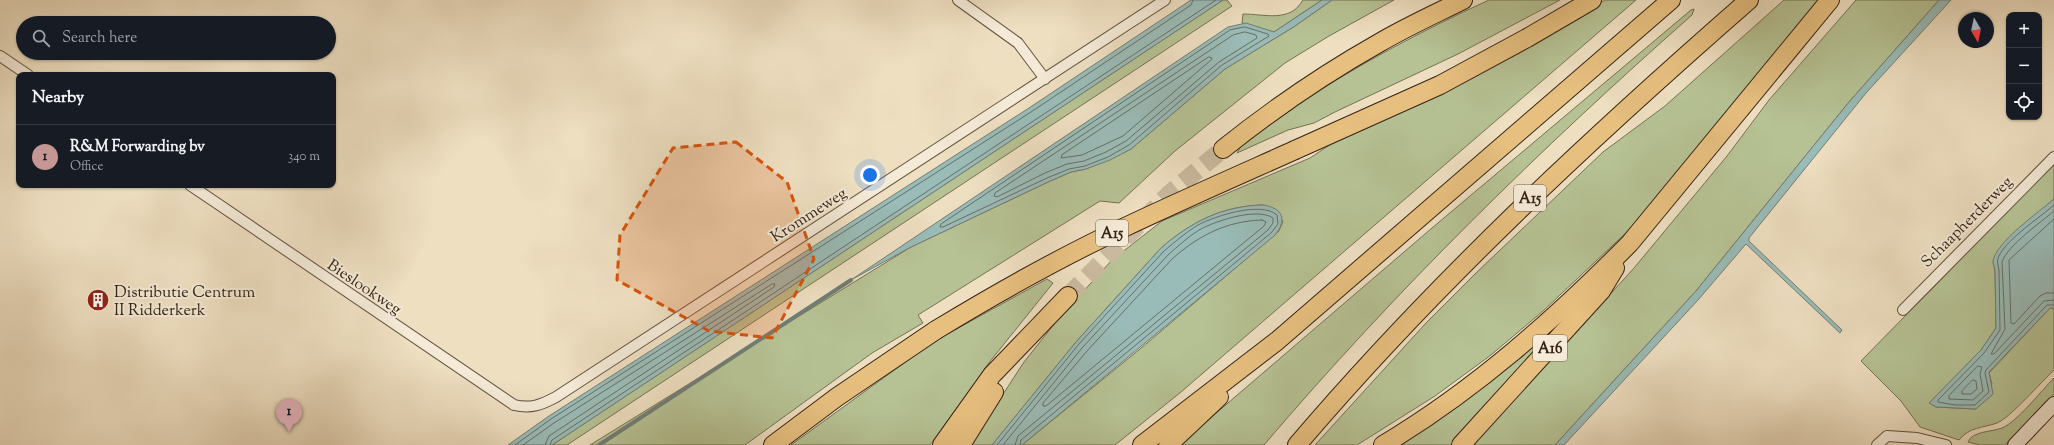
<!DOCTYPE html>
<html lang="en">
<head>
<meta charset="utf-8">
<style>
  :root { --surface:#171b24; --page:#242831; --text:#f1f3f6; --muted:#9ea1a6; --line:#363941; --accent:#c59692 }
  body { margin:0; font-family:"Sorts Mill Goudy",serif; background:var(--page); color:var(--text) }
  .controls { position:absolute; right:12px; top:12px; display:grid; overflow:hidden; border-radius:8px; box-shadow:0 1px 3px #0004 }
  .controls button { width:36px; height:36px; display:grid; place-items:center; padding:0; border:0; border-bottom:1px solid var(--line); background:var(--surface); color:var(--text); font:20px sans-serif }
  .compass { position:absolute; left:1958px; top:12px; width:36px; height:36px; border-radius:50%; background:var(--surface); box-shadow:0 1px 3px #0004; rotate:171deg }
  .you { position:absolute; left:870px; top:175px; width:14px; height:14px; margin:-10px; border:3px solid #fff; border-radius:50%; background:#1a73e8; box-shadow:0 0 0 6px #1a73e833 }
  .badge { display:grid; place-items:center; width:26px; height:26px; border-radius:50%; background:var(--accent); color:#111; font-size:13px; font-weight:700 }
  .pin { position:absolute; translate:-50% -33px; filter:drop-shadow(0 1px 2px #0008) }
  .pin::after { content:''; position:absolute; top:21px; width:14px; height:12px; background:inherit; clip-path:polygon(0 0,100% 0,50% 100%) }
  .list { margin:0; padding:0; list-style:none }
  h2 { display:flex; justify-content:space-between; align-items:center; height:52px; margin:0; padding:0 16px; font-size:17px }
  h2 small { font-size:13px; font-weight:400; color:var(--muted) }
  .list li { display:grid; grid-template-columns:26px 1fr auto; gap:12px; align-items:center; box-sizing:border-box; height:64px; padding:0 16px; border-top:1px solid var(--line) }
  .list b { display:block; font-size:15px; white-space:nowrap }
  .list p { margin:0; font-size:13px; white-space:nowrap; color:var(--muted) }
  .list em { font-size:13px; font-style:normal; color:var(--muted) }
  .icon { flex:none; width:22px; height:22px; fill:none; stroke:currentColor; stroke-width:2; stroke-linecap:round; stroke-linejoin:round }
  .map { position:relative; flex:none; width:2054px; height:445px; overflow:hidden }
  .search { position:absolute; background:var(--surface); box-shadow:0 1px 3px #0004; left:16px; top:16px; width:320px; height:44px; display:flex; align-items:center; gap:10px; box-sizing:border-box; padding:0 14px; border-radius:22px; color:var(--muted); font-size:15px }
  .panel { position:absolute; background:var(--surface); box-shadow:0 1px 3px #0004; left:16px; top:72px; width:320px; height:116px; border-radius:8px }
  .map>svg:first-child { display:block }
</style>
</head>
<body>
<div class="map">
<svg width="2054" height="445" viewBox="0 0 2054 445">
  <rect width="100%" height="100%" fill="#eedfc1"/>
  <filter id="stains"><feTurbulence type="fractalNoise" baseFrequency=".005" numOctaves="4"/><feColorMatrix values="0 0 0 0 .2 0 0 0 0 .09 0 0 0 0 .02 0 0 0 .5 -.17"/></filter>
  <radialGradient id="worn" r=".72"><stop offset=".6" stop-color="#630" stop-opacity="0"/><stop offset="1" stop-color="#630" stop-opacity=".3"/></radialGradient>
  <g fill="#b6c294" stroke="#757254">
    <path d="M1223,0h4l5,6 -665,439h-15z"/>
    <path d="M1303,0h19l-48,32 -32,-9 1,-9c22,0 47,9 60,-14z"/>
    <path d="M1332,0h62l-65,36 -44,27 -110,88 -56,52 -19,-2 -182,114 5,8 -51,30 -127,92h-155l321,-198 137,-65 23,-10 15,-3 45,-20 94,-80 70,-43z"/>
    <path d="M1489,0h71l-102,54 -123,58 -21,11 -26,7 -51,23c9,-19 39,-35 56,-46 63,-41 128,-76 196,-107z"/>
    <path d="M1605,0h31l-455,392 -66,53h-93l118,-96 139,-118 4,-10 -20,-16c-41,1 -72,17 -102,43l-85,94 -84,103h-22l54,-83 35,-44 53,-58 50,-39 148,-63 27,-18 230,-118z"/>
    <path d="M1784,0h36l-190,229 -87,82 -52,44 -56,41 -78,49h-42l111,-122 50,-50 127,-121 62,-46z"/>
    <path d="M1856,0h83l-90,102 -153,189 -141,154h-82l161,-177 93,-112 42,-56z"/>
    <path d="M1694,9l-2,6c-152,134 -297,276 -428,430h-85l253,-217 259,-218z"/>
    <path d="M2054,164v35l-49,43 -12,20 2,8 1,58 -15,22 -51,53 6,4 40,2 16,-25 -3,-11 61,-65 4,1v61c-12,11 -44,48 -57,53 -14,5 -28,4 -38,17l-39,-13 -19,-26 -40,-40z"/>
    <path d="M1047,279l6,4 -65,81 -58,81h-139l142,-103z"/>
    <path d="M1532,347l7,7 -85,91h-55z"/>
    <path d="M2054,378v16l-49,51h-25l-12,-3c4,-11 24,-10 34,-14 15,-6 39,-37 52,-50z"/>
  </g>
  <g fill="#9abcb8" stroke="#717e76">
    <path d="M1191,0h32l-671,445h-44l41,-29 480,-308z"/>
    <path d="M1322,0h10l-37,26 -70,43 -94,80 -21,11 -24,9 -15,3 -23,10 -137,65 -60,33 377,-253 18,-4 28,9z"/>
    <path d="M1939,0h12l-85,93 -117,145v3l93,89 -2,3 -94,-89 -48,56 -134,145h-9l141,-154 153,-189z"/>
    <path d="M2054,199v110l-4,-1 -61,64 4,22 -17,15 -40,-2 -7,-4 52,-53 15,-22 -1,-58c-1,-3 -2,-7 -2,-9 3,-19 46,-49 61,-62z"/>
    <path d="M1263,205c20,3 25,15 11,31l-252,209h-30l84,-103 85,-94c30,-26 61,-42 102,-43z"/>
  </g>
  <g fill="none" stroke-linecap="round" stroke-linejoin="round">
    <g stroke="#676f66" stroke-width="1">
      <path d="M1245,27l23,7 1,2 -47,29 -93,80 -21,12 -23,9 -16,3 -22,9 -104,49h-3l1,-3 289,-194z"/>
      <path d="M1245,32l11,3 1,3 -38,24 -93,79 -20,11 -22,9 -17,3 -22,9 -48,24 -3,-1 1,-3 238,-158z"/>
      <path d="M1209,57l3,1 -1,2 -88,76 -41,19 -21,3 1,-3z"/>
      <path d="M2054,205c-15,13 -45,33 -54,49 -4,6 -2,10 -1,16l1,60 -16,23 -46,47v2l17,3h20l14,-13 -4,-19 1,-3 61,-65h7"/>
      <path d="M2054,211c-14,12 -46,34 -52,51l3,67 -14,25h3l50,-53 10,-1"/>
      <path d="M2054,219l-45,41 2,63 3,1 26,-28 6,-3h8"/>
      <path d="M1262,220l4,2 -2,4 -218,180h-3v-3l44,-52 85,-92c26,-23 54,-38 90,-39z"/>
      <path d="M1978,366l4,1 -2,7 3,17 -10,9 -24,-1v-3z"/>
      <path d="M1973,380l3,1 1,8 -6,5h-9v-3z"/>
      <path d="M515,445l36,-26 480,-307 160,-107 2,-5"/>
      <path d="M523,445l31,-22 218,-139h3l-1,3 -225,149 -4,9"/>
      <path d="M550,445l2,-5 664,-440"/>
      <path d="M997,445l82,-101 85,-93c11,-9 22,-19 34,-26 17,-9 63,-24 79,-10l1,9 -7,9 -250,207 -1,5"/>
      <path d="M1003,445l79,-97 86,-93c10,-9 20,-18 31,-25 16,-9 58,-23 74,-12v5l-5,7 -250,206 -3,9"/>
    </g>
    <path stroke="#717e76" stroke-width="4" d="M599,445l252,-165"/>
    <path stroke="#c9b99e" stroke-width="18" stroke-dasharray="18 9" stroke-linecap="butt" d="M1068,296l100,-101 55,-46"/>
    <g stroke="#62513f" stroke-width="12">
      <g id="street">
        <path d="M958,0l60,43 27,36"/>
        <path d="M0,56l28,19"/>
        <path d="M190,185l324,220c17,4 27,0 42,-8l609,-397"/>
        <path d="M1903,310l151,-153"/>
        <path d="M1877,445l10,-9 30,2 29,7"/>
      </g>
    </g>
    <g stroke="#342214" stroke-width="16">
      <path id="secondary" d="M2015,445l39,-41"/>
    </g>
    <g stroke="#342214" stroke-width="20">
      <g id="highway">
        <path d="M1223,149c50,-40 101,-75 156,-106 27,-16 56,-29 84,-43"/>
        <path d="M1295,150l145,-65 87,-47 65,-38"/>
        <path d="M773,445l64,-48 99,-67"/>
        <path d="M942,445l50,-70 76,-79"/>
        <path d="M961,445l33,-53"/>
        <path d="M1142,445l135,-104 394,-341"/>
        <path d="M1168,445l51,-48"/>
        <path d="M1297,445c138,-162 292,-305 452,-445"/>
        <path d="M1383,445c92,-55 172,-126 247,-202l200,-243"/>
        <path d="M1461,445l140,-154 14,-23"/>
      </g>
    </g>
    <use href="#street" stroke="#f4ead7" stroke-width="10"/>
    <use href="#secondary" stroke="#f4ead7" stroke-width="14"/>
    <use href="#highway" stroke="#e7c080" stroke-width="18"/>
    <g stroke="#342214" stroke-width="20" stroke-linecap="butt">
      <path id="highway-bridge" d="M936,330c61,-37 123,-72 187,-102 57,-27 114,-52 172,-78"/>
    </g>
    <use href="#highway-bridge" stroke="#e7c080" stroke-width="18"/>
  </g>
  <path fill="#d6540d" fill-opacity="0.2" stroke="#d6540d" stroke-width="3" stroke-dasharray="8 5" stroke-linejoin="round" d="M736,142l51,40 27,77 -42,79 -63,-7 -92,-51 3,-45 53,-87z"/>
  <defs>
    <g id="building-disc" transform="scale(1.15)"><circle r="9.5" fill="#8f2418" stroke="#f4ead7"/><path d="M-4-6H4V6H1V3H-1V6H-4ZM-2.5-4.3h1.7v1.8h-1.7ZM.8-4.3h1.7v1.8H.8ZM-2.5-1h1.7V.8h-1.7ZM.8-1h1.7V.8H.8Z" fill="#fff"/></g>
  </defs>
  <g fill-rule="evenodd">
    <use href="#building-disc" x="98" y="300"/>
  </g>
  <g text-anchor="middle" stroke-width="4" stroke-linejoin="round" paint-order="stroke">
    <g fill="#f4ead7" stroke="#6e5e4e" stroke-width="1">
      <rect x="1514" y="185" width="32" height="26" rx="3"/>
      <rect x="1096" y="220" width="32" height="26" rx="3"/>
      <rect x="1533" y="335" width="34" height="26" rx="3"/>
    </g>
    <g font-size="15" font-weight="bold" fill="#342214">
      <text x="1530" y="203">A15</text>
      <text x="1112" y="238">A15</text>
      <text x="1550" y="353">A16</text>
    </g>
    <g font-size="16" fill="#342214" stroke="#f4ead7">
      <text transform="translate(808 214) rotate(-33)" y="6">Krommeweg</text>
      <text transform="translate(1966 221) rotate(-45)" y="6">Schaapherderweg</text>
      <text transform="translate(365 286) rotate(34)" y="6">Bieslookweg</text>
    </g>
    <g font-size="16" fill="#342214" stroke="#f4ead7" text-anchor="start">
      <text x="114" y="297">Distributie Centrum<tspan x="114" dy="18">II Ridderkerk</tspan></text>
    </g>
  </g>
  <rect width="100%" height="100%" filter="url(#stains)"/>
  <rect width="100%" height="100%" fill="url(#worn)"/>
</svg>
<div class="controls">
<button>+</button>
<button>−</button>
<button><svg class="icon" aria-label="locate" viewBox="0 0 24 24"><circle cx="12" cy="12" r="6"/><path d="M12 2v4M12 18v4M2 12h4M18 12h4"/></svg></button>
</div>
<svg class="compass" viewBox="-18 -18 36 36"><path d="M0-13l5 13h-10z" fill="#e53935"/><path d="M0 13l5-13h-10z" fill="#9ea1a6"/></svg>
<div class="you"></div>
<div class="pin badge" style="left:289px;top:432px">1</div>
<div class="search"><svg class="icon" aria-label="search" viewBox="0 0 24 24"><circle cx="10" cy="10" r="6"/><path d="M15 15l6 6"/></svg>Search here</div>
<section class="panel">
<h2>Nearby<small></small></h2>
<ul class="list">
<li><span class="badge">1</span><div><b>R&amp;M Forwarding bv</b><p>Office</p></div><em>340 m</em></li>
</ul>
</section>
</div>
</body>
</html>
